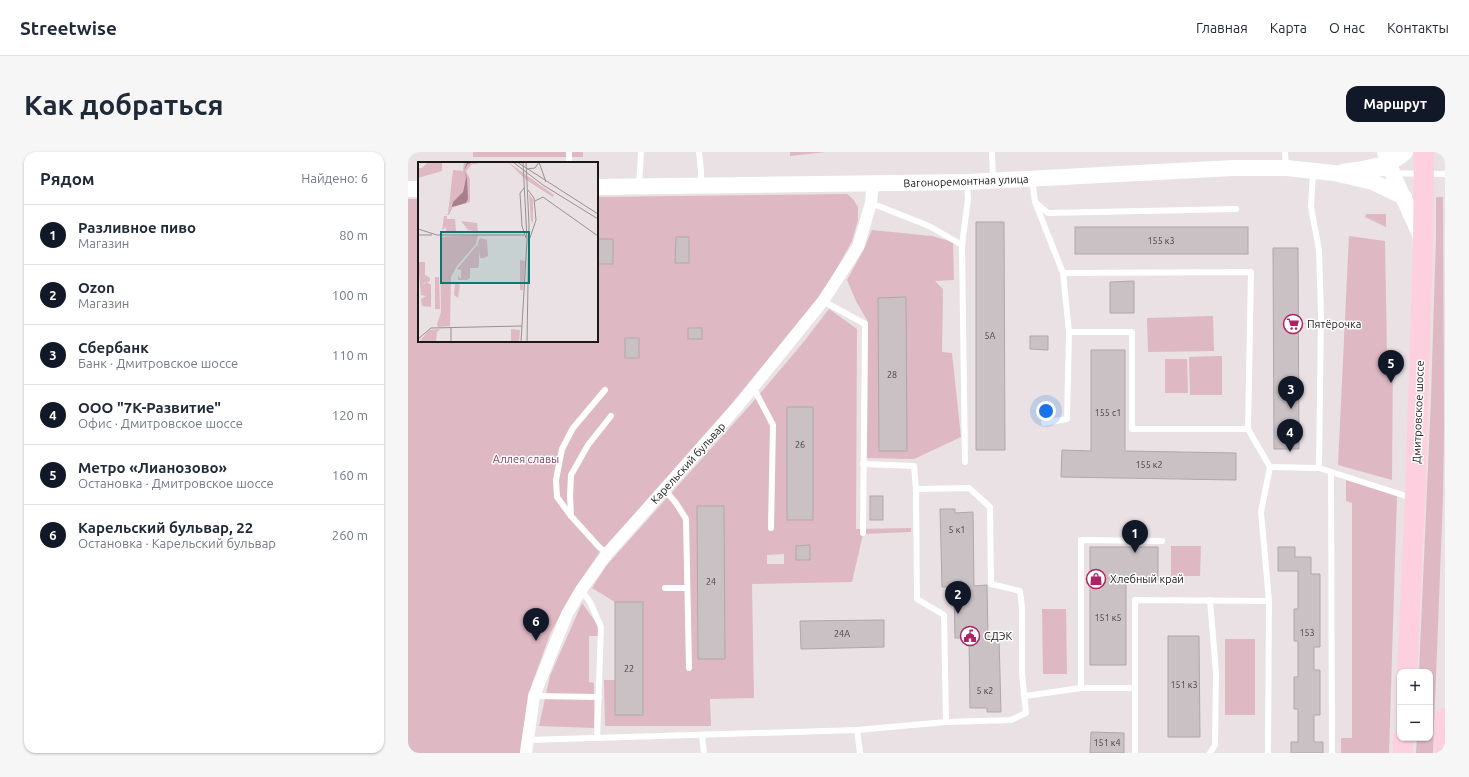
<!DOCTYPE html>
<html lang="ru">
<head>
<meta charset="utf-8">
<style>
  :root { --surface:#fff; --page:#f6f6f7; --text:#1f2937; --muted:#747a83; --line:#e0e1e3; --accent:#111827 }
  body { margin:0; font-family:Ubuntu,sans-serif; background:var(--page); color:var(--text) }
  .controls { position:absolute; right:12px; bottom:12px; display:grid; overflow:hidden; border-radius:8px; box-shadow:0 1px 3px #0004 }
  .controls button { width:36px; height:36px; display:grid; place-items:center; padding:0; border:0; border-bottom:1px solid var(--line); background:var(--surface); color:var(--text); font:20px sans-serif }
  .you { position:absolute; left:638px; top:259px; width:14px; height:14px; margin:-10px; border:3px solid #fff; border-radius:50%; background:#1a73e8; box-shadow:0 0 0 6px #1a73e833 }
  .badge { display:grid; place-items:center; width:26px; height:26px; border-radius:50%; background:var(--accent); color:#fff; font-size:13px; font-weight:700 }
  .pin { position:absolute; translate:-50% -33px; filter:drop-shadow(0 1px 2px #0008) }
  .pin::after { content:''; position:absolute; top:21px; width:14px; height:12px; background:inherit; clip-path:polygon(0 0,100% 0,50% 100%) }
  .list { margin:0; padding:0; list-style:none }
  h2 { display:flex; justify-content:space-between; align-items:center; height:52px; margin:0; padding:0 16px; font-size:17px }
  h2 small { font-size:13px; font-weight:400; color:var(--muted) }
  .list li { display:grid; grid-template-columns:26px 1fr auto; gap:12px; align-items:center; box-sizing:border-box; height:60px; padding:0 16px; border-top:1px solid var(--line) }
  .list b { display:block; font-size:15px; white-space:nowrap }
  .list p { margin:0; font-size:13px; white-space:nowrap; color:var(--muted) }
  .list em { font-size:13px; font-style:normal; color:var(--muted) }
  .map { position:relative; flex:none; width:1037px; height:601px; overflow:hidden; border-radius:12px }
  header { display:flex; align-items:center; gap:24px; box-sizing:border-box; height:56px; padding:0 20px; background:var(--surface); border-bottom:1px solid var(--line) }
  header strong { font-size:19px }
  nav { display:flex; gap:22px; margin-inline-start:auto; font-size:14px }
  .intro { display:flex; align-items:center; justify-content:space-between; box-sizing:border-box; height:96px; padding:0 24px }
  h1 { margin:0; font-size:28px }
  .button { padding:10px 18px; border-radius:12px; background:var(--accent); color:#fff; font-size:14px; font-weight:700 }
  main { display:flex; gap:24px; padding:0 24px }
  aside { flex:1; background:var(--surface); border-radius:12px; box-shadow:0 1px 3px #0004 }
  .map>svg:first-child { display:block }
</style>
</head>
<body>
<header>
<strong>Streetwise</strong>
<nav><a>Главная</a><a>Карта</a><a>О нас</a><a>Контакты</a></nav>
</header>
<div class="intro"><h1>Как добраться</h1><a class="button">Маршрут</a></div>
<main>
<aside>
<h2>Рядом<small>Найдено: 6</small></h2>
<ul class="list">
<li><span class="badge">1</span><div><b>Разливное пиво</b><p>Магазин</p></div><em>80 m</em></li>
<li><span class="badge">2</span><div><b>Ozon</b><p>Магазин</p></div><em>100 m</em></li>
<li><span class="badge">3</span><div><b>Сбербанк</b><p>Банк · Дмитровское шоссе</p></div><em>110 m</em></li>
<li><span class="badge">4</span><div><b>ООО &quot;7К-Развитие&quot;</b><p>Офис · Дмитровское шоссе</p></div><em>120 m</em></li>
<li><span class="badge">5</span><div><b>Метро «Лианозово»</b><p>Остановка · Дмитровское шоссе</p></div><em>160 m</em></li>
<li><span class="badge">6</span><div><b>Карельский бульвар, 22</b><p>Остановка · Карельский бульвар</p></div><em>260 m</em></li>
</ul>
</aside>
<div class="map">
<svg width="1037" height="601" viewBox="0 0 1037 601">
  <rect width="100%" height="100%" fill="#e9e1e3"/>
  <g fill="#deb8c3" fill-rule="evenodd">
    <rect x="65" y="0" width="110" height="5"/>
    <path d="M382,0h36l-36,4z"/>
    <path d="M439,42l6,5 5,8v13l-6,21 -32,58 -88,108 -133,146 -25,37 -24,44 -18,50 -11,58 -1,11h-112v-554h11v142h178v-144z"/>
    <path d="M1028,45h7l1,231 -1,69 -10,256h-17l1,-15h13v-66h-11l12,-273 5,-163z"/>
    <path d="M958,62h20v13l-21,-10z"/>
    <path d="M464,78l60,6 21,6 1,38 -19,1 8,8 -1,63 10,1 9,84 -47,22 -47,-1 1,-136 -12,-21 -9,-21 17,-31zM497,145l2,154h-27l-2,-153z"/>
    <path d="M941,84l36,5 2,115 6,1 -1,123 -54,-15z"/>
    <path d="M421,157l28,20 -1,200 55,-1v4l-48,2 -11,48 -100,2 2,114 -44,1 1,27h-106l-1,-46h11l28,-78h-28l-23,-14 14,-22 146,-163 50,-59zM379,255h26v113l-26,-1zM289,354h27l1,153h-27zM402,393v14l-14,1v-14zM376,402v10h-17v-9z"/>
    <path d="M805,164l1,35 -66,1 -1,-34z"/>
    <path d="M814,204v39h-32l-1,-38z"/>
    <path d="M757,207h22l1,34h-23z"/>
    <path d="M938,328l51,16 -8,257h-48v-15h11v-235l-6,-2z"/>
    <path d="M763,394h30l-1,30h-29z"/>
    <path d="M174,451l15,21 2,12h-10v46l5,1v45l-55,-2 11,-50z"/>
    <path d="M634,457h24l1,65h-24z"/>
    <rect x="817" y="487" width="30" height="76"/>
  </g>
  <g fill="#c9c1c3" stroke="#b0a7aa">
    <path d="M568,70h28l1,228h-29z"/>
    <rect x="667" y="75" width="173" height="27"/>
    <path d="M268,85h13v26h-14z"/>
    <rect x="190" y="87" width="15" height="25"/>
    <path d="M865,96h25l1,201h-25z"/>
    <path d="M726,129v32h-24v-31z"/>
    <path d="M498,145l1,154h-28l-1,-153z"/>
    <rect x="280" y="176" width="14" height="11"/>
    <path d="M622,184h18v14l-18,-1z"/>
    <rect x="217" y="186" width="14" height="20"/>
    <path d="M683,198h34v101l111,2v27l-175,-3 1,-27 29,1z"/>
    <rect x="379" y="255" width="26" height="113"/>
    <rect x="462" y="344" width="13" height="24"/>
    <path d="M289,354h27l1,153h-27z"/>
    <path d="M532,357h15v4l18,-1 1,74 13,-1 1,52h11l2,75h-14v-4h-17l-1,-70h-14l-1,-51h-12z"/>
    <path d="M402,393v15h-14v-14z"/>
    <path d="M682,395h68v33h-32v85h-36z"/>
    <path d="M870,395h17v10h16v17h9v73h-6v23h6v45h-6v27h9v11h-32v-11h7v-33h-4v-32h4v-36h-4v-32h4v-38h-20z"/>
    <rect x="207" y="450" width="28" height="113"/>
    <path d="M476,468v27l-83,2 -1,-28z"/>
    <path d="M760,484h31l1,101h-32z"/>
    <path d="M683,580l33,1v20h-34z"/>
  </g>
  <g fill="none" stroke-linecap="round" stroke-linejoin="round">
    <g stroke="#fff" stroke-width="6">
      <path d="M291,0l2,19v14"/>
      <path d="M584,0l1,27"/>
      <path d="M877,0l1,16"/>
      <path d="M161,11v-11"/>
      <path d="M905,20l-2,35 8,43 2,65 -2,153 93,30"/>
      <path d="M966,21l71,1"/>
      <path d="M624,28l3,22 28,71"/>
      <path d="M231,34l2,-34"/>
      <path d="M627,50l13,11 188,-4"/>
      <path d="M463,51l58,23 33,19"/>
      <path d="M415,149l42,23 -2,209"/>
      <path d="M661,180h63v97h116"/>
      <path d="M345,235l20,38 -2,103"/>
      <path d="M636,271l23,-4 2,-87 -6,-59 188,-1 -3,157 22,38 49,1"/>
      <path d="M557,310l-3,-217 6,-46 -1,-16"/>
      <path d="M455,312l51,2 2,23 53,-1 21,19 1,77 29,7 2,17v66l4,39 -15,7 -65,2 -2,-107 -27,-16 -1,-110"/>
      <path d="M923,321l1,280"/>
      <path d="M256,337l12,14 10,16 3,149"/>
      <path d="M163,364l-14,-19 -1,-17 6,-31 11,-21 32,-38"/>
      <path d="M199,402l-8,-7 -28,-31 -1,-20 1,-21 17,-30 23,-29"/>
      <path d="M257,436h22"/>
      <path d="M173,438l9,12 11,25 -4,111"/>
      <path d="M861,449l-8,-89 9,-45"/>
      <path d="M673,536v-148l81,1"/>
      <path d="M126,544l65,1"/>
      <path d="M617,544l56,-8h54"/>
      <path d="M449,578l3,23"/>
      <path d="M294,583l2,18"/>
      <path d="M119,588l330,-10 89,-8"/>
      <path d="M727,601v-153l134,1 -1,152"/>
      <path d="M802,601l5,-8 1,-72 -6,-73"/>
    </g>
    <path stroke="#fff" stroke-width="12" d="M118,601l8,-57 33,-82 14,-24 26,-36 130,-147 86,-106 35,-54 13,-44 2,-19"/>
    <g stroke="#fff" stroke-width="16">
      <path d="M977,0l9,25 28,62"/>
      <path d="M935,20c19,-3 49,-6 62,-20"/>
      <path d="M189,35l370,-5 266,-14h53l48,5 39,9 31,15"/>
      <path d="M0,37h11"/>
    </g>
    <g stroke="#fecfde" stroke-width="20">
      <path d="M999,520l8,-173 8,-251 1,-96"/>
      <path d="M995,601v-15"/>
      <path d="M1036,601l1,-35"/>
    </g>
  </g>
  <defs>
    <g id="supermarket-ring" transform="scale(1)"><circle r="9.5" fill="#fff" stroke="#ae2363" stroke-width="1.5"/><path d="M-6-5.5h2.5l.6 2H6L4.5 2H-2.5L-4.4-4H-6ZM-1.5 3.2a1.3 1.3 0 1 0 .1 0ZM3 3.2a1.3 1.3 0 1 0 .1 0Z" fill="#ae2363"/></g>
    <g id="shop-ring" transform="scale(1)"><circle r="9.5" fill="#fff" stroke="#ae2363" stroke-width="1.5"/><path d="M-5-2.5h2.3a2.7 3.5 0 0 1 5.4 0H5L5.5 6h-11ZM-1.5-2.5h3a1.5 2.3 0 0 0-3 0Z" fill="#ae2363"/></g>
    <g id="civic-ring" transform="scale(1)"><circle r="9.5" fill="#fff" stroke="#ae2363" stroke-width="1.5"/><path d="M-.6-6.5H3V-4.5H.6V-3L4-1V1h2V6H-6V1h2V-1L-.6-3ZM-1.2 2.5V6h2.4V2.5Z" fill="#ae2363"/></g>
  </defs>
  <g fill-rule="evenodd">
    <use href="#supermarket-ring" x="885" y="172"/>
    <use href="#shop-ring" x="688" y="427"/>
    <use href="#civic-ring" x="562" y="484"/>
  </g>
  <g text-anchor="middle" stroke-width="3" stroke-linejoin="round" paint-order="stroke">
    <g font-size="9" fill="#464243">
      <text x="753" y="92">155 к3</text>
      <text x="582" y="187">5А</text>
      <text x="484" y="226">28</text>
      <text x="700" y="264">155 с1</text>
      <text x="392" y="296">26</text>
      <text x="741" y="316">155 к2</text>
      <text x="549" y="381">5 к1</text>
      <text x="303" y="433">24</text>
      <text x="700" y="469">151 к5</text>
      <text x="899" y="484">153</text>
      <text x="434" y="485">24А</text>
      <text x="221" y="520">22</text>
      <text x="776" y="536">151 к3</text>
      <text x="577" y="542">5 к2</text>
      <text x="699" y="594">151 к4</text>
    </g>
    <g font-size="11" fill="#1b1818" stroke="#fff">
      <text transform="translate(558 29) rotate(-2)" y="4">Вагоноремонтная улица</text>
      <text transform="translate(1010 260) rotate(-88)" y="4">Дмитровское шоссе</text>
      <text transform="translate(280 311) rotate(-48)" y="4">Карельский бульвар</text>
    </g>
    <g font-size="11" fill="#1b1818" stroke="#fff" text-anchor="start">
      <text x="899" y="176">Пятёрочка</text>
      <text x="702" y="431">Хлебный край</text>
      <text x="576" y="488">СДЭК</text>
    </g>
    <g font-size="11" fill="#7a3f54" stroke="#fff">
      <text x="118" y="311">Аллея славы</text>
    </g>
  </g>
  <g transform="translate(10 10)">
    <rect width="180" height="180" fill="#e9e1e3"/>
    <path d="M10,0h14v9l-24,7v-10h4zM46,0h3l-3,8 6,-8 9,2h-7l-6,7 4,8v23l-14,4 -4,2 -3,7 -4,-1h3l5,-44 10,1zM48,15l2,22 -4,5h-6l-8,5 3,-7 9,-7zM90,0l46,33 -1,2 -28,-18zM111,31l4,7v23l-2,-2zM26,54h3v3h8l1,13h-10v-5l-4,3zM43,59l16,2 1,9 -10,-2zM60,73l-2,9 -19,22 -6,11 -1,49 -12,1 -1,-3 4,-12 -1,-75zM62,76l7,2 1,16 -4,2h-4l-2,-15zM59,83l2,2v17h4h-4l-1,4h-8v10l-3,2h-9v-4l3,3v-9l-4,-1zM102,98l5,1 -2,29h-3zM0,100h7v13l5,3v3l-6,2 -1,2 4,-3 4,3v22l-9,-1 -1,-7 5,-3 -5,-1zM17,115h4l1,32h-5zM37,121l5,2 -2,13 -4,-3zM22,167l-3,3 -1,10 -16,-1 9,-11zM93,167l9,1 -1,12h-8z" fill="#deb8c3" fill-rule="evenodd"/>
    <path d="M49,0h6l-5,2 -4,6 3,8 1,21 -2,4 -14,4 -2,5 3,-10 10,-10 3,-15 -2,-7z" fill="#aa7f8d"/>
    <path fill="none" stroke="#979192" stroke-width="1" d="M95,0l30,23 55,34M99,0l81,52M108,0l3,63 -2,117M121,0l7,20M109,7l8,-1 4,-6M106,26l-4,5 2,33 4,12M110,28l6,8 2,22 -6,18M117,39l8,-4 55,39M0,67l19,6h87M0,73h14M33,166v14M0,177l13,-11 91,-2M103,180l6,-102 -4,-78"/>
    <path fill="#0f766e" fill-opacity="0.15" stroke="#0f766e" stroke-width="2" d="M23,70h88v51h-88z"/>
    <rect width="180" height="180" fill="none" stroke="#1b1818" stroke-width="2"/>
  </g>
</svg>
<div class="controls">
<button>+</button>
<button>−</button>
</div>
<div class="you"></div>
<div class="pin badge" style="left:727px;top:401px">1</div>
<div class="pin badge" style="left:550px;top:462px">2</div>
<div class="pin badge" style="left:883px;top:257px">3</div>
<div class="pin badge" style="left:882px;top:300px">4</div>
<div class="pin badge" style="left:983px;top:231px">5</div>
<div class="pin badge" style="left:128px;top:489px">6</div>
</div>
</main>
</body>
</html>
